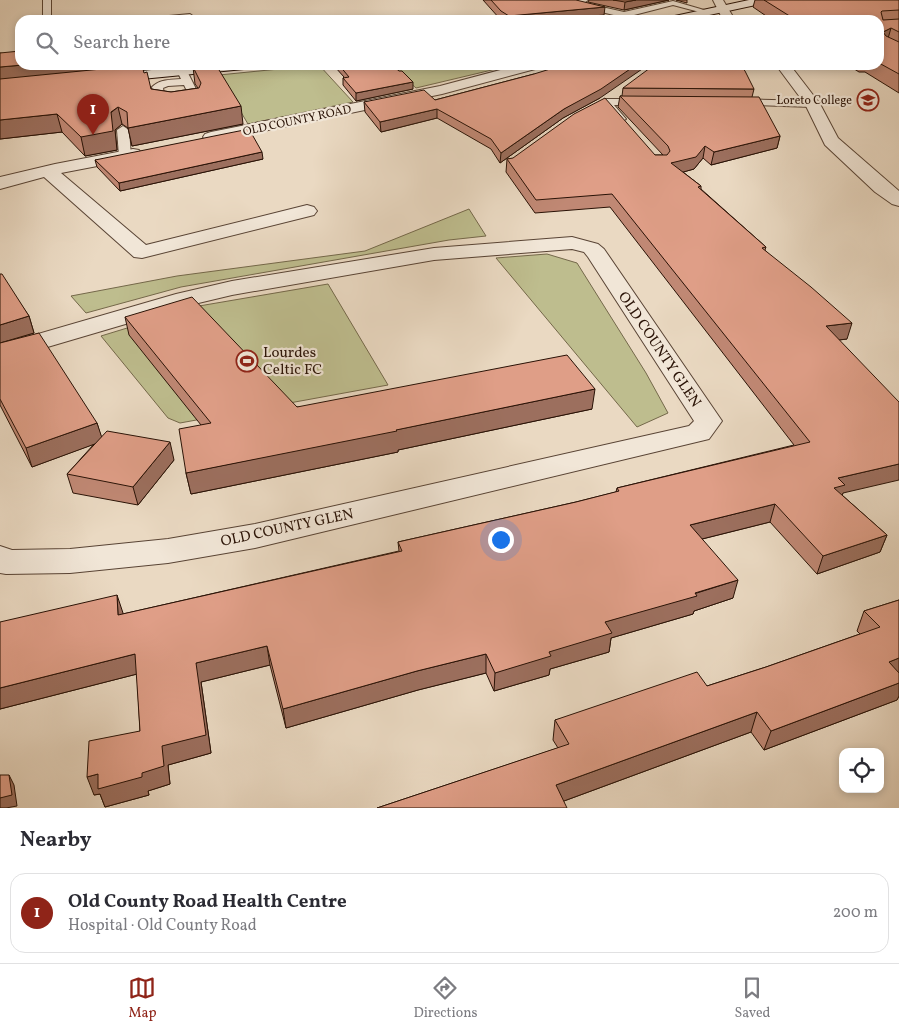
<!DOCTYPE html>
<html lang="en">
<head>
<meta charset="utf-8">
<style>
  :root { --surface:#fff; --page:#f7f7f7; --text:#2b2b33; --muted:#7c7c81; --line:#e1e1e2; --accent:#8f2418 }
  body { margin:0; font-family:Vollkorn,serif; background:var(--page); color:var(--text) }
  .controls { position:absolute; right:15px; bottom:15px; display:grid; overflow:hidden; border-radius:10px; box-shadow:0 2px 8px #0003 }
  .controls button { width:45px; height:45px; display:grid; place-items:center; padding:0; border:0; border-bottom:1px solid var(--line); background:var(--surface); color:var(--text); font:25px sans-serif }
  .you { position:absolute; left:500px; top:539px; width:18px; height:18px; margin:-12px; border:4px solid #fff; border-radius:50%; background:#1a73e8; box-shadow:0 0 0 8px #1a73e833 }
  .badge { display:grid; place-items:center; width:32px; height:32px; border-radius:50%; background:var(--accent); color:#fff; font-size:16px; font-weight:700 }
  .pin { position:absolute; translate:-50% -41px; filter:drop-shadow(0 1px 2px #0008) }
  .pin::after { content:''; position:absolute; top:26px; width:18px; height:15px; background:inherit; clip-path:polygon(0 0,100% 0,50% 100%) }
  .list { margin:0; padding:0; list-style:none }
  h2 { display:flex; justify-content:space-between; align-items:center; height:65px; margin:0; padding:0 20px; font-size:21px }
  h2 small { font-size:16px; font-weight:400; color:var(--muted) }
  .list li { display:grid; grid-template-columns:32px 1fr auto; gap:15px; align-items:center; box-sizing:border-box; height:80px; margin:0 10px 10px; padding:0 10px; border:1px solid var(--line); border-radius:15px }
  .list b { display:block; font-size:19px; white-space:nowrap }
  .list p { margin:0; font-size:16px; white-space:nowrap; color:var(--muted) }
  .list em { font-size:16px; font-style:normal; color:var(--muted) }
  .icon { flex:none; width:28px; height:28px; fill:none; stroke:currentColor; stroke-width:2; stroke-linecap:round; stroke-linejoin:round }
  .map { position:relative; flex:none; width:899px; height:808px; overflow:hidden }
  .search { position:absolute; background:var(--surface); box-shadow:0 2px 8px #0003; left:15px; right:15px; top:15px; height:55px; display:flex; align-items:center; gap:12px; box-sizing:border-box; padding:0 18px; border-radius:15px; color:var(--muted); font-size:19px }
  .sheet { height:155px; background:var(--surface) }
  nav { display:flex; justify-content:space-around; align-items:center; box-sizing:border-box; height:70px; border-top:1px solid var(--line); background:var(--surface); font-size:14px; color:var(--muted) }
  nav a { display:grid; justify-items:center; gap:2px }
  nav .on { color:var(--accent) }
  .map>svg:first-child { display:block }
</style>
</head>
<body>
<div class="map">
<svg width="899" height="808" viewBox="0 0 899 808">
  <rect width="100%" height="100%" fill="#ead9c2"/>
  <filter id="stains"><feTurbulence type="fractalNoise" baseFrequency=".004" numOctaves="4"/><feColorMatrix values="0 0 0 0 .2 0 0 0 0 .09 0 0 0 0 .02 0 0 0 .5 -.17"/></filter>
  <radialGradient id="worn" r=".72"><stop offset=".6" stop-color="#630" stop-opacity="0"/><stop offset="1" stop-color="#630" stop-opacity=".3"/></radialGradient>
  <g fill="#bebd8e" stroke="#74684a">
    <path d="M319,65l34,37 -105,22 -29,-49z"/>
    <path d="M390,65h123l-97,23z"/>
    <path d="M469,209l17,27 -37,4 -268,47 -95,26 -15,-17 106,-20 188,-25z"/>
    <path d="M547,254l30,9 69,110 22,40 -31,14 -141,-169z"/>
    <path d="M328,284l60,101 -208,38 -12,-5 -67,-82 98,-30z"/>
  </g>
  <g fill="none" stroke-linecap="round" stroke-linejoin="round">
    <g stroke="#594435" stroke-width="2">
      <g id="service">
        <rect x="43" y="0" width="8" height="20"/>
        <path d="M577,0h11l-4,3 40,9 49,-11 38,11 -4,2 -34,-9 -39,10 10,4 -10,1 -61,-15v-4z"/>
        <path d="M190,14l4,3 -1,2h-28l4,-3z"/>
        <path d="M182,68l5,3 15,30 -1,2 -27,5 -18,-3 -4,-18c8,-8 18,-7 29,-8l-4,-8zM184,85l7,14 -17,3 -9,-2 -2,-12 5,-2z"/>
        <path d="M605,99h41l5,3 -5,3h-32l12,14 -6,3 -4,-1 -16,-19z"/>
        <path d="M735,99l77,2 5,3 -5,3 -81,-3 -1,-2z"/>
        <path d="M123,126l6,4 2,26 -6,4 -6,-4 -2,-26z"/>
      </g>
    </g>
    <g stroke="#594435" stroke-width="2">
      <g id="minor">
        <path d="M519,65h22l-2,3 -97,26 -231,48 -6,-2 -2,-3 2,-3 6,-2 229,-46z"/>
        <path d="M133,149l6,1 3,4 -3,4 -78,15 85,72 161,-40 7,2 3,4 -3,4 -172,43 -8,-1 -90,-80 -44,12v-12l55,-13z"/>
        <path d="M572,237l26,7 6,5 118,172 -13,18 -454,109 -87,15 -98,10 -64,1 -6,-1v-27l12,4 58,-1 98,-10 87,-15 434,-98 5,-5 -106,-164 -4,-5 -12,-3 -138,11 -202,35 -42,10 -190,56v-16l176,-51 56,-13 202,-33z"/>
      </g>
    </g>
    <g stroke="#594435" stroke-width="2">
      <g id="tertiary">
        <path d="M713,0h10l12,20h-12z"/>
        <path d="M776,65h14l30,39 18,34 61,53v15l-7,-2 -17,-12 -50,-47 -20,-41z"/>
      </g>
    </g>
    <g stroke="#291206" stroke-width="2">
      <g id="secondary">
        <path d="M749,0h21l-5,3 -79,17h-22l6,-3z"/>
        <path d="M202,65h49l-7,4 -133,13 -7,-4 7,-4z"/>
      </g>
    </g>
    <use href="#service" fill="#f1e6d7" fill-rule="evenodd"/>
    <use href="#minor" fill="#f1e6d7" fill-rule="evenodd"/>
    <use href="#tertiary" fill="#f1e6d7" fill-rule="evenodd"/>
    <use href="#secondary" fill="#f1e6d7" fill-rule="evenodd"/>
  </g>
  <g fill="#c08874" stroke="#291206">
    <path d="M483,0h93l28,15 -56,5h-45l-3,-1z"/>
    <path d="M589,0h80l-45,10 -36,-8z"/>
    <path d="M676,0h11v3z"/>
    <path d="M755,0h144v93l-34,-21h-6l-11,-7h31v-45h-107l-19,-13z"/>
    <path d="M0,53l144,20 7,16 20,3 27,-4 -3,-4 -2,-17 50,57 -111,22 -4,-18 -6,-4 -7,6 2,20 -32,6 -23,-24 -62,7z"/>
    <path d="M335,65h57l21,24 -57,12 -13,-16v-7l1,-1 -9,-10z"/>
    <path d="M534,74l66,24 -37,20 -63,45 -9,-14 -54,-31 -56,14 -16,-20 -1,-10 71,-2z"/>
    <path d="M623,88l131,1 -2,8 28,39 -3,12 -66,17 -8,-7 -9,11 -11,3 18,14v3l65,58 -1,3 82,89 -8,1 4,153 -1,2 45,40 -7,17 -63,22 -47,-52 -68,17 31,59 -39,13 -1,3 -82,24 -2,14 -59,17 -1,6 -55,16 -8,-18 -68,17 -132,38 -16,-63 -69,17 10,71 -43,12 2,19 -22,7 1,4 -44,12 -5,-13 -6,1 46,-64 -3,-57 -137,35 123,-95 276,-63 -1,-9 178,-40 40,-10 1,-4 177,-43 -184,-238 -75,6 -29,-41 1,-13 148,-4h8l-45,-48 2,-11h2z"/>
    <path d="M263,159l-143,32 -23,-24 -2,-7z"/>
    <path d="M0,274l29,42 5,17 -33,10 96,80 4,14 73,23 -36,45 -65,-12 -6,-19 27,-30 -62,23 -32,-62z"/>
    <path d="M125,317l172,90 295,2 -194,41v2l-207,42 -5,-21 15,-48 -72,-90z"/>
    <path d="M899,600v96l-2,4 -133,50 -13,-18 -187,69 -187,7 181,-60 -5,-8 2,-20 152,-34 59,-19 94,-33 -3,-3 7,-20z"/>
  </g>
  <g fill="#9c6f5e" stroke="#291206">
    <path d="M636,0h33l-45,10 1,-8z"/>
    <path d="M605,7l-1,8 -56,5h-39v-4z"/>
    <path d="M891,28l-4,14 -4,-10z"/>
    <path d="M23,65h118l-141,19v-17z"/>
    <path d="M636,65h12l-48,33 -37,20 -63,45 1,-10 63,-44z"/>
    <path d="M413,82v7l-57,12v-8z"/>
    <path d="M241,106l2,18 -111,22 -4,-18z"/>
    <path d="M118,107l4,17 -7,6 2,20 -32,6 -4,-19z"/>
    <path d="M437,109v9l-56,14 -1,-10z"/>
    <path d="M57,114l5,18 -62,7v-19z"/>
    <path d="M780,136l-3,12 -66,17 3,-13z"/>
    <path d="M705,146l-2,12 -9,11 -25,7 2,-13z"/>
    <path d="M262,152l1,7 -143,32 -1,-8z"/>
    <path d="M29,316l5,17 -34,10v-18z"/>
    <path d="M852,323l-5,16 -25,3 4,-16z"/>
    <path d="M595,389l-3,20 -194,41v2l-207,42 -5,-21z"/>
    <path d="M97,423l6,18 -71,26 -6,-19z"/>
    <path d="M170,442l4,18 -36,45 -5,-18z"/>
    <path d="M899,464v16l-56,13 -4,9 -10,3 9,-27z"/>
    <path d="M775,504l-5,18 -84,21 4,-18z"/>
    <path d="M887,535l-7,17 -63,22 6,-18z"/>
    <path d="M738,580l-5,18 -39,13 -1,3 -82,24 -2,14 -59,17 -1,6 -55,16 1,-18 54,-21 56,-30z"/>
    <path d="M117,595l6,18 1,20 -6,-18z"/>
    <path d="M267,646l3,19 -69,17 10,71 -43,12 2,19 -22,7 1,4 -44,12 -5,-13 -6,1 -7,-18 11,-3 44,-1 20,-27 34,-83z"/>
    <path d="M135,654l6,19 -141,36v-21z"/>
    <path d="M486,654v19l-68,17 -132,38 -3,-19 134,-38z"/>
    <path d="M899,658v17l-10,-13z"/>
    <path d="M899,683v13l-2,4 -133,50 7,-19z"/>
    <path d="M757,712l-6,20 -198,73 3,-20z"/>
    <path d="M9,775l5,10 3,21 -11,2h-6v-10z"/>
  </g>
  <g fill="#df9e87" stroke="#291206">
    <path d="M491,0h85l29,7 -96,9 -8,-5z"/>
    <path d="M613,0h23l-11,2z"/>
    <path d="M764,0h135v10l-17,1 -1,1 2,8 16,-1v13l-8,-4 -8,4 3,4 13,6v32l-20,-11v-43h-83z"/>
    <path d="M20,51v14h3l-23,2v-14z"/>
    <path d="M142,65l2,8 3,-1 4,17 20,3 28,-4 2,-5 -8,-16 23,-2 25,41 -113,22 -1,-16 -9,-5 -7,5 2,19 -32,6 -24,-23 -57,6v-41z"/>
    <path d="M339,65h53l7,6h3l11,11 -57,11 -13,-15 6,-1z"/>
    <path d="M563,65h73l-35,24 -37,20 -63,44 -10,-14 -54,-30 -57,13 -16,-20 60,-12 11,10 99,-26z"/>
    <path d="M654,65h86l5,6 9,18 -131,-1z"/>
    <path d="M620,96l139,1 21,39 -66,16 -9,-6 -9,11 -25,6 30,23 -3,1 68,60 -4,1 49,39 41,36 -26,3 73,76v62l-61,14 7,7 -11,3 53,47 -64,21 -48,-52 -85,21 48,55 -43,13 2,3 -92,26 7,11 -63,19 2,4 -56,17 -9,-19 -69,17 -134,38 -16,-63 -71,17 10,72 -44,11 2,20 -22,7v4l-44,12v-15l-11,3 2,-36 51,-10 -5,-77 -135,34v-66l117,-27 1,20 284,-64 -4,-9 178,-40 43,-11 -2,-3 193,-46 -198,-248 -76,6 -29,-41 6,-1 61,-44 31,-16 50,57h12l3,-4 -2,-5z"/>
    <path d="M249,129l13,23 -143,31 -24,-23z"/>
    <path d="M0,274h2l27,42 -29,9z"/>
    <path d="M192,297l105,110 270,-52 28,34 -199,41 1,1 -211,42 -7,-44 32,-6 -86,-106z"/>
    <path d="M39,333l58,90 -71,25 -26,-49v-56z"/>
    <path d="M107,431l63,11 -37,45 -66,-13z"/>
    <path d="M899,600v58l-10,4 10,11v10l-128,48 -14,-19 -201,73 11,23h-190l192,-64 -14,-24 142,-48 10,14 59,-19 114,-40 -16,-16z"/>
    <path d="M0,775h9l3,20 -12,3z"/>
  </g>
  <defs>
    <g id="school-ring" transform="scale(1.125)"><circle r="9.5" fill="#f1e6d7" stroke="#8f2418" stroke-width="1.5"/><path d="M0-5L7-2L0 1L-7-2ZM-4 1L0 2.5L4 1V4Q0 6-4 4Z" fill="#8f2418"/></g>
    <g id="stadium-ring" transform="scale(1.125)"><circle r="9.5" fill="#f1e6d7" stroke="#8f2418" stroke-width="1.5"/><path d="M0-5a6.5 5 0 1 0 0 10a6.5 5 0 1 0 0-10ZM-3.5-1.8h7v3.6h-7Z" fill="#8f2418"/></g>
  </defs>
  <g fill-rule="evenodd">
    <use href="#school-ring" x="868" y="100"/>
    <use href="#stadium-ring" x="247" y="361"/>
  </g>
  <g text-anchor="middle" stroke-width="4.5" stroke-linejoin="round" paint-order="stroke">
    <g font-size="12" fill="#291206" stroke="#f1e6d7" text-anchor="end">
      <text x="852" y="104">Loreto College</text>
    </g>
    <g font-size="12" fill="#291206" stroke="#f1e6d7">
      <text transform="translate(297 120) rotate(-12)" y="4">OLD COUNTY ROAD</text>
    </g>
    <g font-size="15" fill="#291206" stroke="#f1e6d7">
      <text transform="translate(660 349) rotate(56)" y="5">OLD COUNTY GLEN</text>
      <text transform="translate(287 527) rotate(-12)" y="5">OLD COUNTY GLEN</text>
    </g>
    <g font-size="15" fill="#291206" stroke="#f1e6d7" text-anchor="start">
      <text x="263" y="357">Lourdes<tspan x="263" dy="17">Celtic FC</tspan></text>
    </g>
  </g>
  <rect width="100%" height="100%" filter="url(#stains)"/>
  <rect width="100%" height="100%" fill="url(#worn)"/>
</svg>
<div class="controls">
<button><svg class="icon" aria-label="locate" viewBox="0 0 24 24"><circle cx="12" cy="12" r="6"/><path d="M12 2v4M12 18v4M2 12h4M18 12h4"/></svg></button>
</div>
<div class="you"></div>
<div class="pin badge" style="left:93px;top:135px">1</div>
<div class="search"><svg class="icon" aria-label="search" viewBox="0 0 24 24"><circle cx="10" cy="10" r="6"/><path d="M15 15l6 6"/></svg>Search here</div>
</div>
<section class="sheet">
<h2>Nearby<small></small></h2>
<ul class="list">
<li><span class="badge">1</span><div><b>Old County Road Health Centre</b><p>Hospital · Old County Road</p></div><em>200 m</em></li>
</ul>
</section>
<nav>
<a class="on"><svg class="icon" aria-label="map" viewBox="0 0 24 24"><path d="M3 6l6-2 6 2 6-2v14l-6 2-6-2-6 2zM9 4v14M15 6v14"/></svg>Map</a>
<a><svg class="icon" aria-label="directions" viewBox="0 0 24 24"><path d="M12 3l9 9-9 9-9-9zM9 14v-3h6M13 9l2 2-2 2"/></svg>Directions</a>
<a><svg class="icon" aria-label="saved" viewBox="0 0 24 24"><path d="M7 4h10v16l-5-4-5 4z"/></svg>Saved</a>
</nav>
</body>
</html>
